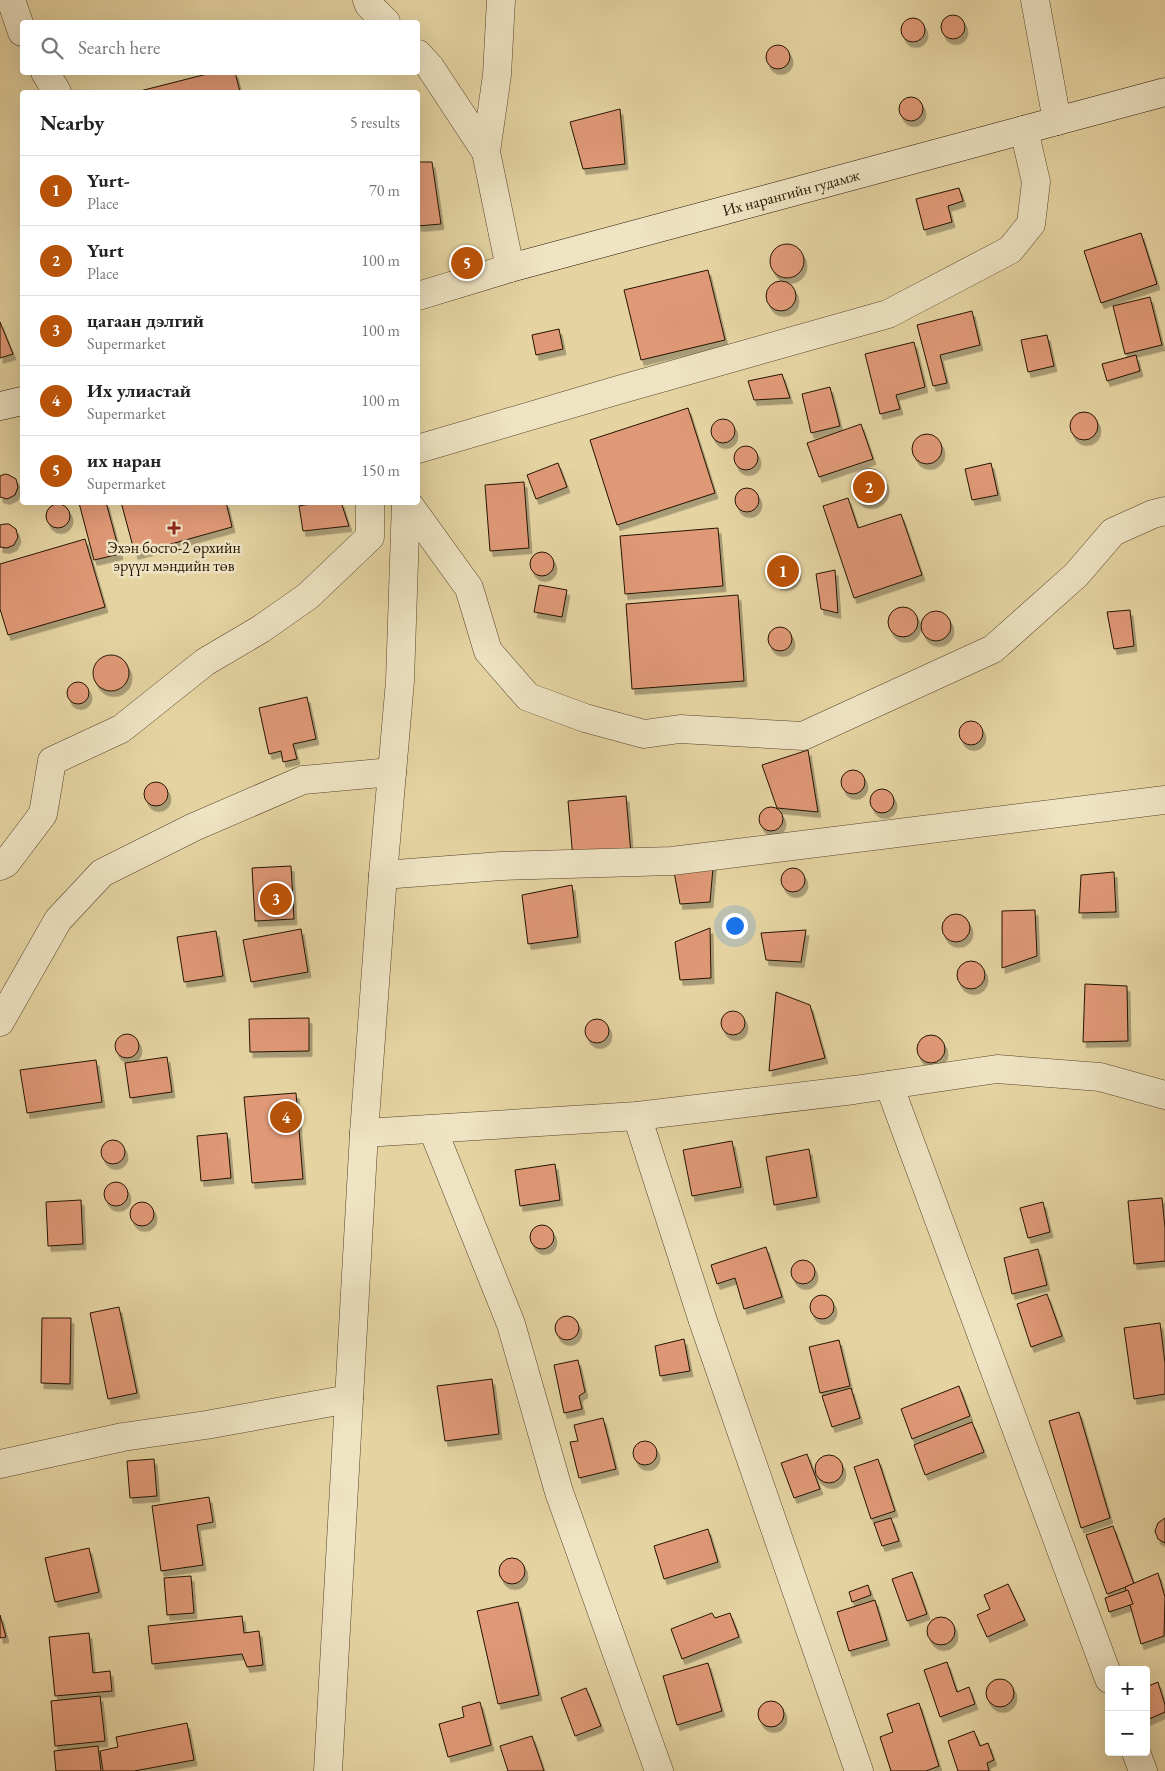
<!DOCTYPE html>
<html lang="en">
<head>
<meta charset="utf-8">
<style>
  :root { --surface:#fff; --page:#f6f6f6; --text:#222; --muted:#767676; --line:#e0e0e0; --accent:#b45309 }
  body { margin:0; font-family:"EB Garamond",serif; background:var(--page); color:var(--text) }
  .controls { position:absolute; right:15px; bottom:15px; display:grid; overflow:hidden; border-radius:5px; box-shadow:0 5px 20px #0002 }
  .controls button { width:45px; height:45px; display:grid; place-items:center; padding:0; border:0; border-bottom:1px solid var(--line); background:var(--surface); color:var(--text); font:25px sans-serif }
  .you { position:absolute; left:734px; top:925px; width:18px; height:18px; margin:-12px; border:4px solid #fff; border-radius:50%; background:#1a73e8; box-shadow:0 0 0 8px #1a73e833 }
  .badge { display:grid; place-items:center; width:32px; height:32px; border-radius:50%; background:var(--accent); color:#fff; font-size:16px; font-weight:700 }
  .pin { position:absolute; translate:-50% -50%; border:2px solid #fff; box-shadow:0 1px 5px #0006 }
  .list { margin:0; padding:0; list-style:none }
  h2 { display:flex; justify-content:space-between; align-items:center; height:65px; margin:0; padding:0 20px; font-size:21px }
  h2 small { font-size:16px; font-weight:400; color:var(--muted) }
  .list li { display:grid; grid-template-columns:32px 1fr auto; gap:15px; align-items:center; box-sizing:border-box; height:70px; padding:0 20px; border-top:1px solid var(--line) }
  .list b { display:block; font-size:19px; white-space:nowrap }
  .list p { margin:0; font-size:16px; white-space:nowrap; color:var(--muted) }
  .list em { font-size:16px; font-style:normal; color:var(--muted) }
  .icon { flex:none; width:28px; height:28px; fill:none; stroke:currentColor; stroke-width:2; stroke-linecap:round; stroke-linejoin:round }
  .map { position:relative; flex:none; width:1165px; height:1771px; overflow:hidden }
  .search { position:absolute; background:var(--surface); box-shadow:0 5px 20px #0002; left:20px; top:20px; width:400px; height:55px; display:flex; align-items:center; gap:12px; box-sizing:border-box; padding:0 18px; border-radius:5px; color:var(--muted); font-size:19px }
  .panel { position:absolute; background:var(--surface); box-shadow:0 5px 20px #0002; left:20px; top:90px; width:400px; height:415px; border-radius:5px }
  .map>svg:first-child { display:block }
</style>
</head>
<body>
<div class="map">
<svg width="1165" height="1771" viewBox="0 0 1165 1771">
  <defs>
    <filter id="shadow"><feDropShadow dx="3" dy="5.5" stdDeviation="0" flood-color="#0004"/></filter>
  </defs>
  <rect width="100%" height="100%" fill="#e5d4a2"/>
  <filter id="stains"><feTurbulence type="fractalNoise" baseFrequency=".004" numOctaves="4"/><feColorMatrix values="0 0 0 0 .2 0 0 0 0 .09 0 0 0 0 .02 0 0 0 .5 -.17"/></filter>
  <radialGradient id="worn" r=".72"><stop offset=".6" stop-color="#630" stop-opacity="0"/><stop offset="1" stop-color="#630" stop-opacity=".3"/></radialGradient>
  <g fill="#e09977" stroke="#241300" filter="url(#shadow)">
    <circle cx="953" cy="27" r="12"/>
    <circle cx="913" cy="30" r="12"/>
    <circle cx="778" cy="57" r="12"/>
    <path d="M215,72h20l5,20h-104z"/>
    <circle cx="911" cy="109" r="12"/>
    <path d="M620,109l5,55 -42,5 -13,-47z"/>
    <path d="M418,162h14l9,62 -23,2z"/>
    <path d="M959,188l4,13 -15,5 4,16 -28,8 -8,-31z"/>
    <path d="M1141,233l16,51 -56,19 -17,-52z"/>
    <circle cx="787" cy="261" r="17"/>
    <path d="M708,270l17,70 -84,20 -17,-70z"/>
    <circle cx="781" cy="296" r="15"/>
    <path d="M1150,297l12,48 -37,9 -12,-48z"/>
    <path d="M972,311l8,34 -40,10 7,28 -14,3 -16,-61z"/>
    <path d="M0,322l13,32 -13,4z"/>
    <path d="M559,329l4,20 -27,6 -4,-20z"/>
    <path d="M1047,335l7,31 -26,6 -7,-32z"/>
    <path d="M914,342l11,45 -29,8 4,14 -20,5 -15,-60z"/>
    <path d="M1136,355l4,16 -33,10 -5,-17z"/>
    <path d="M782,374l8,24 -36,2 -6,-19z"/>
    <path d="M830,387l10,39 -29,7 -9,-39z"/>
    <path d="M688,408l27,85 -98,32 -27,-85z"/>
    <circle cx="1084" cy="426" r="14"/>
    <circle cx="723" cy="431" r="12"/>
    <path d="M861,424l12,35 -54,18 -12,-34z"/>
    <circle cx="927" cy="449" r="15"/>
    <circle cx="746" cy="458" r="12"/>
    <path d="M558,463l9,24 -31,12 -9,-24z"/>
    <path d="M991,463l7,32 -26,5 -7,-31z"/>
    <circle cx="869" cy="486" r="17"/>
    <path d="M5,474l4,1 7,4 2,8 -3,8 -8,4 -7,-2v-21z"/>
    <path d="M524,482l5,66 -39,3 -5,-66z"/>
    <circle cx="747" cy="500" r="12"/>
    <path d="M848,498l10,30 43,-14 21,61 -68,23 -31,-92z"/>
    <path d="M106,502l14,52 -26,6 -15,-57z"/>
    <path d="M121,502h105l6,25 -97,27z"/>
    <path d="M320,502h21l8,24 -46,5 -4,-25z"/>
    <circle cx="58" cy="516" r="12"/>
    <path d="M5,524h4l7,5 2,8 -4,8 -7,3 -7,-1v-22z"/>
    <path d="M718,528l5,58 -98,8 -5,-58z"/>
    <path d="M85,539l20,68 -97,28 -8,-26v-45z"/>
    <circle cx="542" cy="564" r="12"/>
    <circle cx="783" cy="570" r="15"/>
    <path d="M835,570l3,43 -17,-4 -5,-35z"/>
    <path d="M539,585l28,5 -5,27 -28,-5z"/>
    <path d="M738,595l6,86 -112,8 -6,-85z"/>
    <circle cx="903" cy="622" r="15"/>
    <path d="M1130,610l4,36 -20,3 -7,-37z"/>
    <circle cx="936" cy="626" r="15"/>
    <circle cx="780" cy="639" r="12"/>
    <circle cx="111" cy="673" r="18"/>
    <circle cx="78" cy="693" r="11"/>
    <path d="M307,697l9,42 -23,5 4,15 -14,3 -2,-11 -12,3 -10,-46z"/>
    <circle cx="971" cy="733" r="12"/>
    <path d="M808,750l10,62 -41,-4 -15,-43z"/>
    <circle cx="853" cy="782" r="12"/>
    <circle cx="156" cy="794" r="12"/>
    <circle cx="882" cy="801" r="12"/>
    <path d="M626,796l5,58 -58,5 -5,-58z"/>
    <circle cx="771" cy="819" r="12"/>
    <path d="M714,856l-4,46 -30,2 -8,-43z"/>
    <path d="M291,866l3,53 -39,2 -3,-53z"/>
    <circle cx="793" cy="880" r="12"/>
    <path d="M1114,872l2,40 -37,1 2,-38z"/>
    <path d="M572,885l6,52 -50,7 -6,-49z"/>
    <path d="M1035,910l2,46 -35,12v-57z"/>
    <circle cx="956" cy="928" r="14"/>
    <path d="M710,928l1,50 -31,2 -5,-38z"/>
    <path d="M301,929l7,43 -57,10 -8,-42z"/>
    <path d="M806,930l-5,32 -35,-2 -5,-27z"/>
    <path d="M216,931l7,45 -39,6 -7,-45z"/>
    <circle cx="971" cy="975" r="14"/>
    <path d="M1085,984l42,2 1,55 -45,1z"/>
    <path d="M776,992l34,13 15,53 -56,13z"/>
    <circle cx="733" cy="1023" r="12"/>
    <path d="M309,1018v33l-59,1 -1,-33z"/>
    <circle cx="597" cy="1031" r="12"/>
    <circle cx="127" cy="1046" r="12"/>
    <circle cx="931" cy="1049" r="14"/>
    <path d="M167,1057l5,35 -42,6 -5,-35z"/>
    <path d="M96,1060l6,42 -75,11 -7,-43z"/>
    <path d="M296,1093l7,86 -51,4 -8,-86z"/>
    <path d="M227,1133l4,45 -30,3 -4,-45z"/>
    <circle cx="113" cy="1152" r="12"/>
    <path d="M732,1141l9,46 -49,9 -9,-46z"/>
    <path d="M809,1149l8,48 -43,8 -8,-48z"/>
    <path d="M555,1164l5,36 -40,6 -5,-36z"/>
    <circle cx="116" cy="1194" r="12"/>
    <path d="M1162,1198l3,30v33l-31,3 -6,-63z"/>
    <path d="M81,1200l2,44 -35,2 -2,-44z"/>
    <path d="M1043,1202l7,30 -22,6 -8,-30z"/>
    <circle cx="142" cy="1214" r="12"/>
    <circle cx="542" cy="1237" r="12"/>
    <path d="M766,1247l16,50 -38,12 -9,-31 -18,6 -6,-19z"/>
    <path d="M1038,1249l9,36 -35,9 -8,-36z"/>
    <circle cx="803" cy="1272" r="12"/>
    <path d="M1047,1294l15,42 -31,11 -14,-43z"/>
    <circle cx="822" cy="1307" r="12"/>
    <path d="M119,1307l18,86 -29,6 -18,-86z"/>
    <circle cx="567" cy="1328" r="12"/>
    <path d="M42,1318h29l-1,66 -29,-1z"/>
    <path d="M1160,1323l5,40v31l-31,5 -10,-71z"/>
    <path d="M684,1339l6,32 -30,5 -5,-30z"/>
    <path d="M839,1340l11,46 -30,7 -11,-46z"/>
    <path d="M578,1360l7,32 -6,4 3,13 -18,4 -10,-48z"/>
    <path d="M492,1379l7,55 -54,7 -8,-55z"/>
    <path d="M959,1386l11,30 -58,23 -11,-30z"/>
    <path d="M851,1388l9,30 -28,9 -10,-31z"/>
    <path d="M1079,1412l31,106 -29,10 -32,-107z"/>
    <path d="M603,1418l13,51 -37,9 -9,-36 8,-1 -4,-16z"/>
    <path d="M972,1422l12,30 -59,23 -11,-30z"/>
    <circle cx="645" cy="1453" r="12"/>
    <path d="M807,1454l13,35 -26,9 -13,-35z"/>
    <circle cx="829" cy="1469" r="14"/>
    <path d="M154,1459l3,37 -27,2 -3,-37z"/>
    <path d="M878,1459l17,52 -24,8 -17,-52z"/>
    <path d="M209,1497l4,25 -16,3 6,40 -42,6 -9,-65z"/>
    <path d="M891,1518l8,23 -17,5 -8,-23z"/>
    <path d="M1165,1518v25l-7,-4 -3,-8 3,-8z"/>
    <path d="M1113,1526l21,58 -27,10 -21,-59z"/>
    <path d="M708,1529l10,33 -54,17 -10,-33z"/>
    <path d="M89,1548l10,44 -44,10 -10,-44z"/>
    <circle cx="512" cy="1571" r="13"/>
    <path d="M912,1572l15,42 -20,7 -15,-42z"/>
    <path d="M1158,1573l7,24 -1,39 -23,8 -16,-57z"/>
    <path d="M191,1576l3,37 -27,2 -3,-37z"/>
    <path d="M1008,1584l17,36 -38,17 -10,-22 13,-6 -6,-14z"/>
    <path d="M868,1585l3,10 -19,7 -3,-10z"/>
    <path d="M1128,1590l5,14 -24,8 -4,-14z"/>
    <path d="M875,1600l12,40 -38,11 -12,-39z"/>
    <path d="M518,1602l21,93 -41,9 -21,-93z"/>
    <path d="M712,1613l3,5 15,-5 9,24 -57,22 -11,-30z"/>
    <path d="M0,1615l6,22 -6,1z"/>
    <path d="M242,1616l2,17 15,-2 4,34 -16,2 -5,-13 -90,10 -4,-38z"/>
    <circle cx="941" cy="1631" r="14"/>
    <path d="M89,1633l4,40 17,-2 2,20 -57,5 -6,-59z"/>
    <path d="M947,1662l10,30 12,-5 6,17 -35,13 -16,-47z"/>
    <path d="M708,1663l14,48 -45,14 -14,-49z"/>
    <circle cx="1000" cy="1693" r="14"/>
    <path d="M1158,1682l7,23v7l-18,8 -1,-33z"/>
    <path d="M586,1688l15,38 -26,10 -14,-38z"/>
    <path d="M100,1696l5,45 -50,5 -4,-45z"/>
    <circle cx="771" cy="1714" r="13"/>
    <path d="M480,1702l11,43 -43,12 -9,-33 25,-7 -2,-10z"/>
    <path d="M919,1703l20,63 -13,5h-35l-11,-34 13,-5 -6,-18z"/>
    <path d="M187,1723l7,37 -60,11h-31l-3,-20 18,-4 -2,-10z"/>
    <path d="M974,1731l6,15 8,-3 6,17 -7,3 2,8h-31l-10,-30z"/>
    <path d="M532,1736l12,35h-36l-8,-25z"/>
    <path d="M98,1746l3,25h-45l-2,-20z"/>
  </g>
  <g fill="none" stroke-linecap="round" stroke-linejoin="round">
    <g stroke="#544328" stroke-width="29">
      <g id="minor">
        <path d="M11,0l11,32"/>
        <path d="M367,0l2,5 17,17"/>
        <path d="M501,0l-4,75 -11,77 24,116"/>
        <path d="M1035,0l22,121"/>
        <path d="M418,54l12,13 56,85"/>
        <path d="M45,72l12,20"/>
        <path d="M418,449l197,-58 273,-77 122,-64 21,-26 5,-42 -12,-52"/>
        <path d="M407,502l62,86 19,63 40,46 57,21 59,16 36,-5 123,7 190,-87 83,-74 37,-43 40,-18 12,-3"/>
        <path d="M0,866l6,-3 37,-49 9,-53 69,-32 84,-67 56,-33 47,-33 62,-59v-35"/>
        <path d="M383,875l118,-9 171,-5 493,-61"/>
        <path d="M0,1022l58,-102 44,-47 92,-46 109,-47 89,-8"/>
        <path d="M889,1085l220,594"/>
        <path d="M637,1116l66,205 156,450"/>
        <path d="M433,1130l78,194 48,168 100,279"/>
        <path d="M364,1133l273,-17 217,-26 143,-21 103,8 65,18"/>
        <path d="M0,1464l123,-27 83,-12 143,-26"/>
        <path d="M1136,1752l7,19"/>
        <path d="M328,1771l36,-638 19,-258 17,-194 6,-179"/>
      </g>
    </g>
    <g stroke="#241300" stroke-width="29">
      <g id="secondary">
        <path d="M418,296l92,-28 655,-176"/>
        <path d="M0,406l22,-5"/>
      </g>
    </g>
    <use href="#minor" stroke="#eee3c3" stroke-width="28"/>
    <use href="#secondary" stroke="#eee3c3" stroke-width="28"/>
  </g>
  <path fill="#8f2418" stroke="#eee3c3" stroke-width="2" d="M171.5 520.5h5v5h5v5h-5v5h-5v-5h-5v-5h5z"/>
  <g text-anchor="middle" stroke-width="5" stroke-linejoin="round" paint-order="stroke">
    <g font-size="16" fill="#241300" stroke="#eee3c3">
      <text transform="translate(791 192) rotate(-15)" y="6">Их нарангийн гудамж</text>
    </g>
    <g font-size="16" fill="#241300" stroke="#eee3c3">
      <text x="174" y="553">Эхэн босго-2 өрхийн<tspan x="174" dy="18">эрүүл мэндийн төв</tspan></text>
    </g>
  </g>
  <rect width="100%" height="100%" filter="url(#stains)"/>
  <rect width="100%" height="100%" fill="url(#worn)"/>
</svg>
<div class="controls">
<button>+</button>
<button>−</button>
</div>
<div class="you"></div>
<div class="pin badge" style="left:783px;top:571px">1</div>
<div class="pin badge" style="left:869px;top:487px">2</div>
<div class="pin badge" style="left:276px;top:899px">3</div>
<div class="pin badge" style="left:286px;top:1117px">4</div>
<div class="pin badge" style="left:467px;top:263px">5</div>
<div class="search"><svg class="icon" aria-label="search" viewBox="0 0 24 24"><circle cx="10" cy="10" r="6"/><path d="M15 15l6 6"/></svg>Search here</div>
<section class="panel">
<h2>Nearby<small>5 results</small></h2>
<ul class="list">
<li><span class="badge">1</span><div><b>Yurt-</b><p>Place</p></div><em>70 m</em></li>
<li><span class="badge">2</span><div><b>Yurt</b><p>Place</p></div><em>100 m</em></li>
<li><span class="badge">3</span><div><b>цагаан дэлгий</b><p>Supermarket</p></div><em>100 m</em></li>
<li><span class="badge">4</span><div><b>Их улиастай</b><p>Supermarket</p></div><em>100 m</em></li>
<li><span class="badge">5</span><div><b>их наран</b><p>Supermarket</p></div><em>150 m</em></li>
</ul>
</section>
</div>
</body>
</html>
